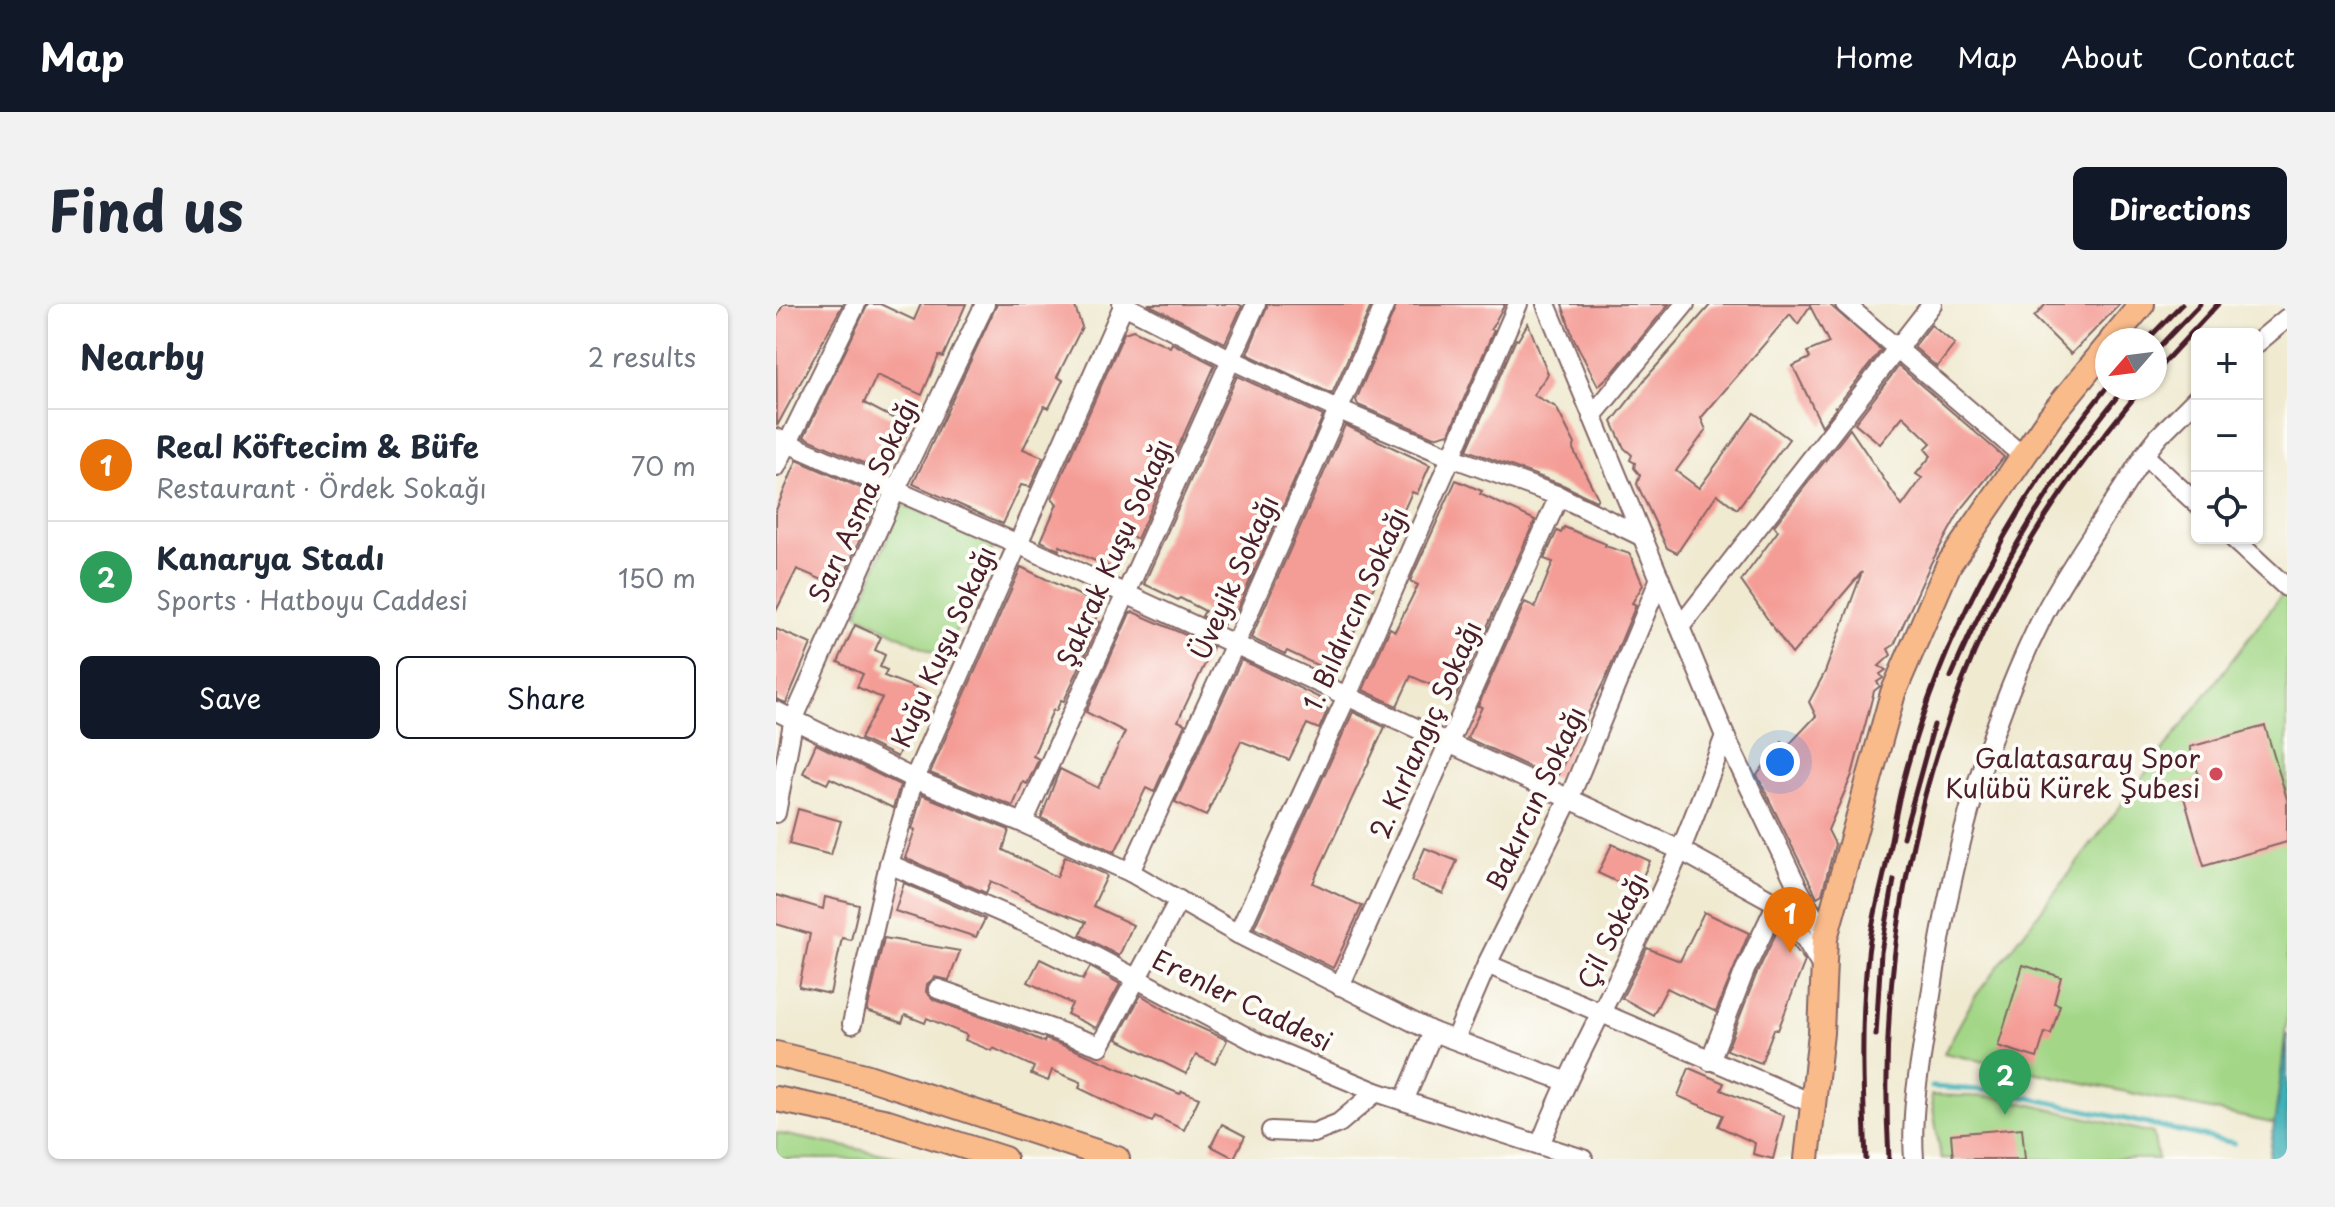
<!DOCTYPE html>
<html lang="en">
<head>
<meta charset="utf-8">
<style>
  :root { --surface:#fff; --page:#f2f2f3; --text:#1f2937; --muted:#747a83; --line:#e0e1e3; --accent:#111827 }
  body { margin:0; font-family:"Playpen Sans",sans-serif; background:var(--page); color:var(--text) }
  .controls { position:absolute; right:24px; top:24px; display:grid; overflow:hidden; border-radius:12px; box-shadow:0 2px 6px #0004 }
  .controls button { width:72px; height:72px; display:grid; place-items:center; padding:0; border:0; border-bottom:2px solid var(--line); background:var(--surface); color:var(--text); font:40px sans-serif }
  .compass { position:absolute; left:1319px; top:24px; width:72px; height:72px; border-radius:50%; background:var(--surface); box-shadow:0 2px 6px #0004; rotate:242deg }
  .you { position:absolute; left:1004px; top:458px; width:28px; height:28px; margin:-20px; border:6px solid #fff; border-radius:50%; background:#1a73e8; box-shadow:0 0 0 12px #1a73e833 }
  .badge { display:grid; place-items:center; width:52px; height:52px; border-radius:50%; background:var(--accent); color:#fff; font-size:26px; font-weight:700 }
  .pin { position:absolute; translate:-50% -66px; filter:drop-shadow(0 2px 4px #0008) }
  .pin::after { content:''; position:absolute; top:42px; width:28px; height:24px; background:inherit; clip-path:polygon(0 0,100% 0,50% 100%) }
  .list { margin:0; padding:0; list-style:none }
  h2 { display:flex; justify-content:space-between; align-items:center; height:104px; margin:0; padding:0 32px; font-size:34px }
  h2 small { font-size:26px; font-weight:400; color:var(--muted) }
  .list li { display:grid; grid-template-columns:52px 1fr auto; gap:24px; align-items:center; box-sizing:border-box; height:112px; padding:0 32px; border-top:2px solid var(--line) }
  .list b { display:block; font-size:30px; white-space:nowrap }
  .list p { margin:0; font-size:26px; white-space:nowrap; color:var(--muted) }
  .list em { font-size:26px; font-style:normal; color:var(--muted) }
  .actions { display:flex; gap:16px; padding:24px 32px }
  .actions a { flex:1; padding:18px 0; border:2px solid var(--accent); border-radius:12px; text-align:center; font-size:28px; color:var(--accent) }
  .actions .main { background:var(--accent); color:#fff }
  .icon { flex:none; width:44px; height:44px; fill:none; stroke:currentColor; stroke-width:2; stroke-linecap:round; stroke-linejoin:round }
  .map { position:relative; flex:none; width:1511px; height:855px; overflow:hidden; border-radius:12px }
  header { display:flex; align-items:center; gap:48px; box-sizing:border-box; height:112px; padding:0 40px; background:var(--accent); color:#fff }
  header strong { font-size:38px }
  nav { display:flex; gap:44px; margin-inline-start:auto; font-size:28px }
  .intro { display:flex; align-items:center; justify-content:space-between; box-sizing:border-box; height:192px; padding:0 48px }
  h1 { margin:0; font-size:56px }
  .button { padding:20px 36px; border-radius:12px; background:var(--accent); color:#fff; font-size:28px; font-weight:700 }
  main { display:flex; gap:48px; padding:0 48px }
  aside { flex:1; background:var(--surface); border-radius:12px; box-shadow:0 2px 6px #0004 }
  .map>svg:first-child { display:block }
</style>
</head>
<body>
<header>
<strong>Map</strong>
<nav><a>Home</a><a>Map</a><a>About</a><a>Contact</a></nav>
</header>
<div class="intro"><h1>Find us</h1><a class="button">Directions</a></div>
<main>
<aside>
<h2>Nearby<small>2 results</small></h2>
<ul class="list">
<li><span class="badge" style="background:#e8710a">1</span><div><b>Real Köftecim &amp; Büfe</b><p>Restaurant · Ördek Sokağı</p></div><em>70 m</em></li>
<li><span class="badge" style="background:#2e9e5b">2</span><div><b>Kanarya Stadı</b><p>Sports · Hatboyu Caddesi</p></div><em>150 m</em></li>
</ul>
<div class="actions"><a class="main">Save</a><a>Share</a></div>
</aside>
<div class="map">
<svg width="1511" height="855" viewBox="0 0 1511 855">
  <rect width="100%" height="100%" fill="#fdfcf7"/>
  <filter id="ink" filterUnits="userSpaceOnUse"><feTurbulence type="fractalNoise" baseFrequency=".0125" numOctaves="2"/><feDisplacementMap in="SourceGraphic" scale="16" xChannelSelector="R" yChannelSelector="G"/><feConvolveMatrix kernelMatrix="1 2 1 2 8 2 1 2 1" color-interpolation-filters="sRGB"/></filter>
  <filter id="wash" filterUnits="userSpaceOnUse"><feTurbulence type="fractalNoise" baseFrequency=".006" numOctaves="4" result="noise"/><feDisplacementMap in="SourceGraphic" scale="32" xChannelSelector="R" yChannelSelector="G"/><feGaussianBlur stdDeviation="1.8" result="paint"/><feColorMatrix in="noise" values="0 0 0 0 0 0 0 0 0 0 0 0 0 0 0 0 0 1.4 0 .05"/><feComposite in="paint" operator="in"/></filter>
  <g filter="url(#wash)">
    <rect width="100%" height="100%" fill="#f0ead1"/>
    <g fill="#a3d787" stroke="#767b59" stroke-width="2">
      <path d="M125,200l94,40 -51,114 -87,-44z"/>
      <path d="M1508,288l3,3v419l-11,110 -332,-71 30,-55z"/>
      <path d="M1155,791l66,2 156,36 5,26h-217z"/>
      <path d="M0,829l132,26h-132z"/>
    </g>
    <path fill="#40b1b8" stroke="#456872" stroke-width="2" d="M1511,730v125h-18z"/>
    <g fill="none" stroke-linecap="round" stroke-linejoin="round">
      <path stroke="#40b1b8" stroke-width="5" d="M1156,783l66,4 236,52"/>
    </g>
    <g id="blocks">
      <g fill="#f49d96">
        <path d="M7,0h60l-66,122 -1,-107z"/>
        <path d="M92,0h12l34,16 7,-16h45l-23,53 -4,-2 -17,40 -45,-20 -13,28 46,24 -24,46 -82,-36z"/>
        <path d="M221,0h73l5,3 7,20 -25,50 6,3 -14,28 -5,-2 -21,43 20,8 -13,30 -9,-2 -18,39 -90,-40z"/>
        <path d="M372,0h90l4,2 -17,37z"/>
        <path d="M492,0h104l-40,90 -85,-40z"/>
        <path d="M621,0h108l-14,25 3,1 -45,103 -15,4 -76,-32 -2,-5z"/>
        <path d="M786,0h107l-55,67 -16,15 -25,-49z"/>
        <path d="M935,0h118l52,46 -45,57 -2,-1 2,2 -14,18 -29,-60 17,-8 -3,-6 22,-9 -19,-37 -12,18 -8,-10 -89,104 5,12 -30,41 23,17 55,-75 35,26 -52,70 -20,-15 -40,59 -10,-5 -30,-64 3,-9 -6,-7 1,-5 -5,-3 2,-5 -8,-7 -12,-26 34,-44z"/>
        <path d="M1270,0h74l-49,50 -37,-37z"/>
        <path d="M752,19l20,51 -15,21 23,12 19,37 -2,5 25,49 -2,3 -33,-16 -96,-35 49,-111 2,1z"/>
        <path d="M1155,21l24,19 -18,23 -23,-20z"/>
        <path d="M357,26l37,17 2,-4 43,22 -78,174 -9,-4 -16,33 -52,-22 -1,4 -18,-9 16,-37 -5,-6 72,-165z"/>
        <path d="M1123,62l105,91 -44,54 -29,52 -37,82 -6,4 3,6 -12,11 7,4 -6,4 3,4 -6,4 3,4 -6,5 -22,84 -24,55 7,14 -13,50 -5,3 -60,-122 25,-33 4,6 30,-32 -7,-14 16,-30 37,-100 -70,82 -51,-73 37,-50 -4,-5 76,-97 52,77 20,-28 -6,-4 15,-18 -6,-7 6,-6 -28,-27 -23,28 -25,-21z"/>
        <path d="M461,72l86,40 -87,196 -5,-3 -8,17 -21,-10 3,-5 -25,-13 -2,2 -34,-16z"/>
        <path d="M569,121l85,40 -13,29 -5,-2 -18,40 3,1 -61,141 -49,-23 -2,3 -34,-16z"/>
        <path d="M21,156l82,36 -40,91 -42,-18 -21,42v-101z"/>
        <path d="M680,176l26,11 -2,3 55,26 -79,176 -45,-20 -14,30 -34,-16 27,-62 5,3 23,-46 -8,-4z"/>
        <path d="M788,223l42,17 -1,2 25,8 13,31 -11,18 4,2 -29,70 -51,104 -89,-41 15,-31 -4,-1 47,-104 10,5 18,-45 -9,-3 13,-28 4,2z"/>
        <path d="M245,263l81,39 -9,18 7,-2 -36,79 -3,-1 -5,11 -3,-1 -20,46 6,3 -12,25 -4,-2 -10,24 -83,-33z"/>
        <path d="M357,308l80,35 -35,74 7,3 -31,68 -8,-4 -31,64 -74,-34 19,-49 38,19 27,-56 -39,-20 44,-99z"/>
        <path d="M79,321l26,12 -6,13 10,5 -5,12 7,3 -3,6 42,16 -29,65 -37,-18 22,-41 -25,-11 6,-13 -25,-12z"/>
        <path d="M0,325l35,15 -25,59 -10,-4z"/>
        <path d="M465,356l81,39 -3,6 9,4 -9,20 -12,-5 -18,36 -48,-19 -35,75 -31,-14z"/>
        <path d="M577,408l32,15 -72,156 49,23 -29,62 -79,-40z"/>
        <path d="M1489,422l22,73v43l-83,24 -24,-82 20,-5 -10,-32z"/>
        <path d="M40,440l84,41 -7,23 -63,-30 -3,6 -24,-11z"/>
        <path d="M146,491l87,35 -6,20 54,27 8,-21 40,18 2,2 -14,30 40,19 -14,31 -39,-21 6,-13 -48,-18 -47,-23 -5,12 -81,-35 10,-28 -3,-1z"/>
        <path d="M22,505l43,12 -10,34 -42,-11z"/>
        <path d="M836,540l38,17 -14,30 -38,-18z"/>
        <path d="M649,544l32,13 -14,33 -32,-13z"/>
        <path d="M128,579l81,36 -9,18 -81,-26z"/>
        <path d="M0,591l47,14 2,-12 34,8 -8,35 -9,-2 -12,56 -31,-7 11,-53 -34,-10z"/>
        <path d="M928,608l45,21 -33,79 -49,-24 -14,27 -31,-17 25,-50 33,13z"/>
        <path d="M1003,623l26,34 -27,69 -4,-1 -13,34 -34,-13 29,-75z"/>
        <path d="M108,634l76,13 -11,29 -14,-3 -8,7 -1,8 8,8 84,30 26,12 1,-3 28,10 107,45 2,-3 17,7 -15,32 -29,-14 -3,6 -46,-21 -27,-13 2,-6 -29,-12 -4,11 -17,-7 3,-7 -41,-19 -1,3 -27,-11 2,-5 -40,-17 -2,5 -20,-8 -3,8 -35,-12z"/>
        <path d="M264,655l43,21 7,-13 30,17 -24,44 -29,-14 5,-10 -44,-22z"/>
        <path d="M1247,661l38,12 -7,26 6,2 -9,29 -6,-2 -8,26 -39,-12z"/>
        <path d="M365,691l38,23 48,22 -12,24 -19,-9 -10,19 -69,-35z"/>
        <path d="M913,764l35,15 -3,7 63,26 -11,43 -20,-5 2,-11 -37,-17 5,-11 -45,-19z"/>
        <path d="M446,820l23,12 -11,22 -23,-12z"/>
        <path d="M1246,824l3,31h-72l-2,-25z"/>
      </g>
    </g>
  </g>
  <g filter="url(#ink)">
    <use href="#blocks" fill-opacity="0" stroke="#846665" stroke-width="2"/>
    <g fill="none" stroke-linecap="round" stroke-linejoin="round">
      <g stroke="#846665" stroke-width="22">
        <g id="minor">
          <path d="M346,0l108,55 109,51 112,47 108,39 84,41"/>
          <path d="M770,0l179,432 72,150 28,52"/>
          <path d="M1069,0l179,153"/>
          <path d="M1481,39l30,-25"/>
          <path d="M816,112l93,-112"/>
          <path d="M0,134l242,106 662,306 91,50 35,40 18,30"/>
          <path d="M1368,151l53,49"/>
          <path d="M0,163l80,-163"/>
          <path d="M1457,234l53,49"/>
          <path d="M904,323l252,-323"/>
          <path d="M0,407l138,68 109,44 107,49 108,62 195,98 132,49"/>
          <path d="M0,509l18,-95 101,-227 90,-187"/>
          <path d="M247,519l233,-519"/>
          <path d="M113,560l167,72 202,107 118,49 207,67"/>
          <path d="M354,568l105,-228 150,-340"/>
          <path d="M462,630l109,-238 171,-392"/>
          <path d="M711,660l327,140"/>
          <path d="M564,682l219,-490"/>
          <path d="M162,685l162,57 79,-146"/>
          <path d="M76,720l37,-160 25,-85 210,-475"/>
          <path d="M679,735l32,-75 82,-165 91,-221"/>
          <path d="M934,757l35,-91 31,-65"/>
          <path d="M628,797l29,-69"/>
          <path d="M495,827l43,2 25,-10 37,-31"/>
          <path d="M764,841c40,-101 96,-194 140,-294 16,-38 30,-77 45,-115"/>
          <path d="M1138,855c-4,-52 8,-105 16,-157 19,-133 53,-267 114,-388 29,-55 68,-106 100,-159l15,-19 38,-38"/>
        </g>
      </g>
      <g stroke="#846665" stroke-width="28">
        <g id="major">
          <path d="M1336,36l30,-36"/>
          <path d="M0,750l89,22 252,83"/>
          <path d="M0,795l112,23 116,37"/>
          <path d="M1031,855l14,-126 4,-95 68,-245 56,-129 101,-147 57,-70"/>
        </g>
      </g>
      <use href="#minor" stroke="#fff" stroke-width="18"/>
      <use href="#major" stroke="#fabb8b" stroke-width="24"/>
      <g stroke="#4a1f2b" stroke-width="5">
        <path d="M1371,36l35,-36"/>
        <path d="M1379,47l45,-47"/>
        <path d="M1379,68l63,-68"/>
        <path d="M1175,373c45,-106 101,-200 173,-289"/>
        <path d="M1127,533l31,-112"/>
        <path d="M1100,731l5,-83 13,-72"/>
        <path d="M1090,855c-3,-66 -6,-139 2,-205 3,-30 12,-60 18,-89 6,-28 10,-56 17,-83 37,-143 111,-281 204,-395"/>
        <path d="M1113,855c-13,-214 33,-433 142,-619 32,-54 71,-103 111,-152"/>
      </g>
    </g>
  </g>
  <circle fill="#d1495b" stroke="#fdfcf7" stroke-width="3" cx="1440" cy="470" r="8"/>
  <g text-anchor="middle" stroke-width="8" stroke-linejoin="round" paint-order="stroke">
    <g font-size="26" fill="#4a1f2b" stroke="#fdfcf7">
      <text transform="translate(88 196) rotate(-65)" y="9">Sarı Asma Sokağı</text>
      <text transform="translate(339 249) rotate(-66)" y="9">Şakrak Kuşu Sokağı</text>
      <text transform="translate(459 274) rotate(-66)" y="9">Üveyik Sokağı</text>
      <text transform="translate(580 305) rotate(-66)" y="9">1. Bıldırcın Sokağı</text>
      <text transform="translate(168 343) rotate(-66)" y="9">Kuğu Kuşu Sokağı</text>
      <text transform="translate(650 426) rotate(-66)" y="9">2. Kırlangıç Sokağı</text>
      <text transform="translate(760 495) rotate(-65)" y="9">Bakırcın Sokağı</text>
      <text transform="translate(837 627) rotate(-64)" y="9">Çil Sokağı</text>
      <text transform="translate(466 697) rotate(26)" y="9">Erenler Caddesi</text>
    </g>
    <g font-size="26" fill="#4a1f2b" stroke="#fdfcf7" text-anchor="end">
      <text x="1424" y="464">Galatasaray Spor<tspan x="1424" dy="30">Kulübü Kürek Şubesi</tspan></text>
    </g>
  </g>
</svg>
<div class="controls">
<button>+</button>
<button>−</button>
<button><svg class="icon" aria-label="locate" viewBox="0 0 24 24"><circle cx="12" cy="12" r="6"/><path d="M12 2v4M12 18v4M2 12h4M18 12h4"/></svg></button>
</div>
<svg class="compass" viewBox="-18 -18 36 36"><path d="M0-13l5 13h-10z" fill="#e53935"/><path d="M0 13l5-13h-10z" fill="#747a83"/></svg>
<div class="you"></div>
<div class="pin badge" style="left:1014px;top:649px;background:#e8710a">1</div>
<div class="pin badge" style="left:1229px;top:811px;background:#2e9e5b">2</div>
</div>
</main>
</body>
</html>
